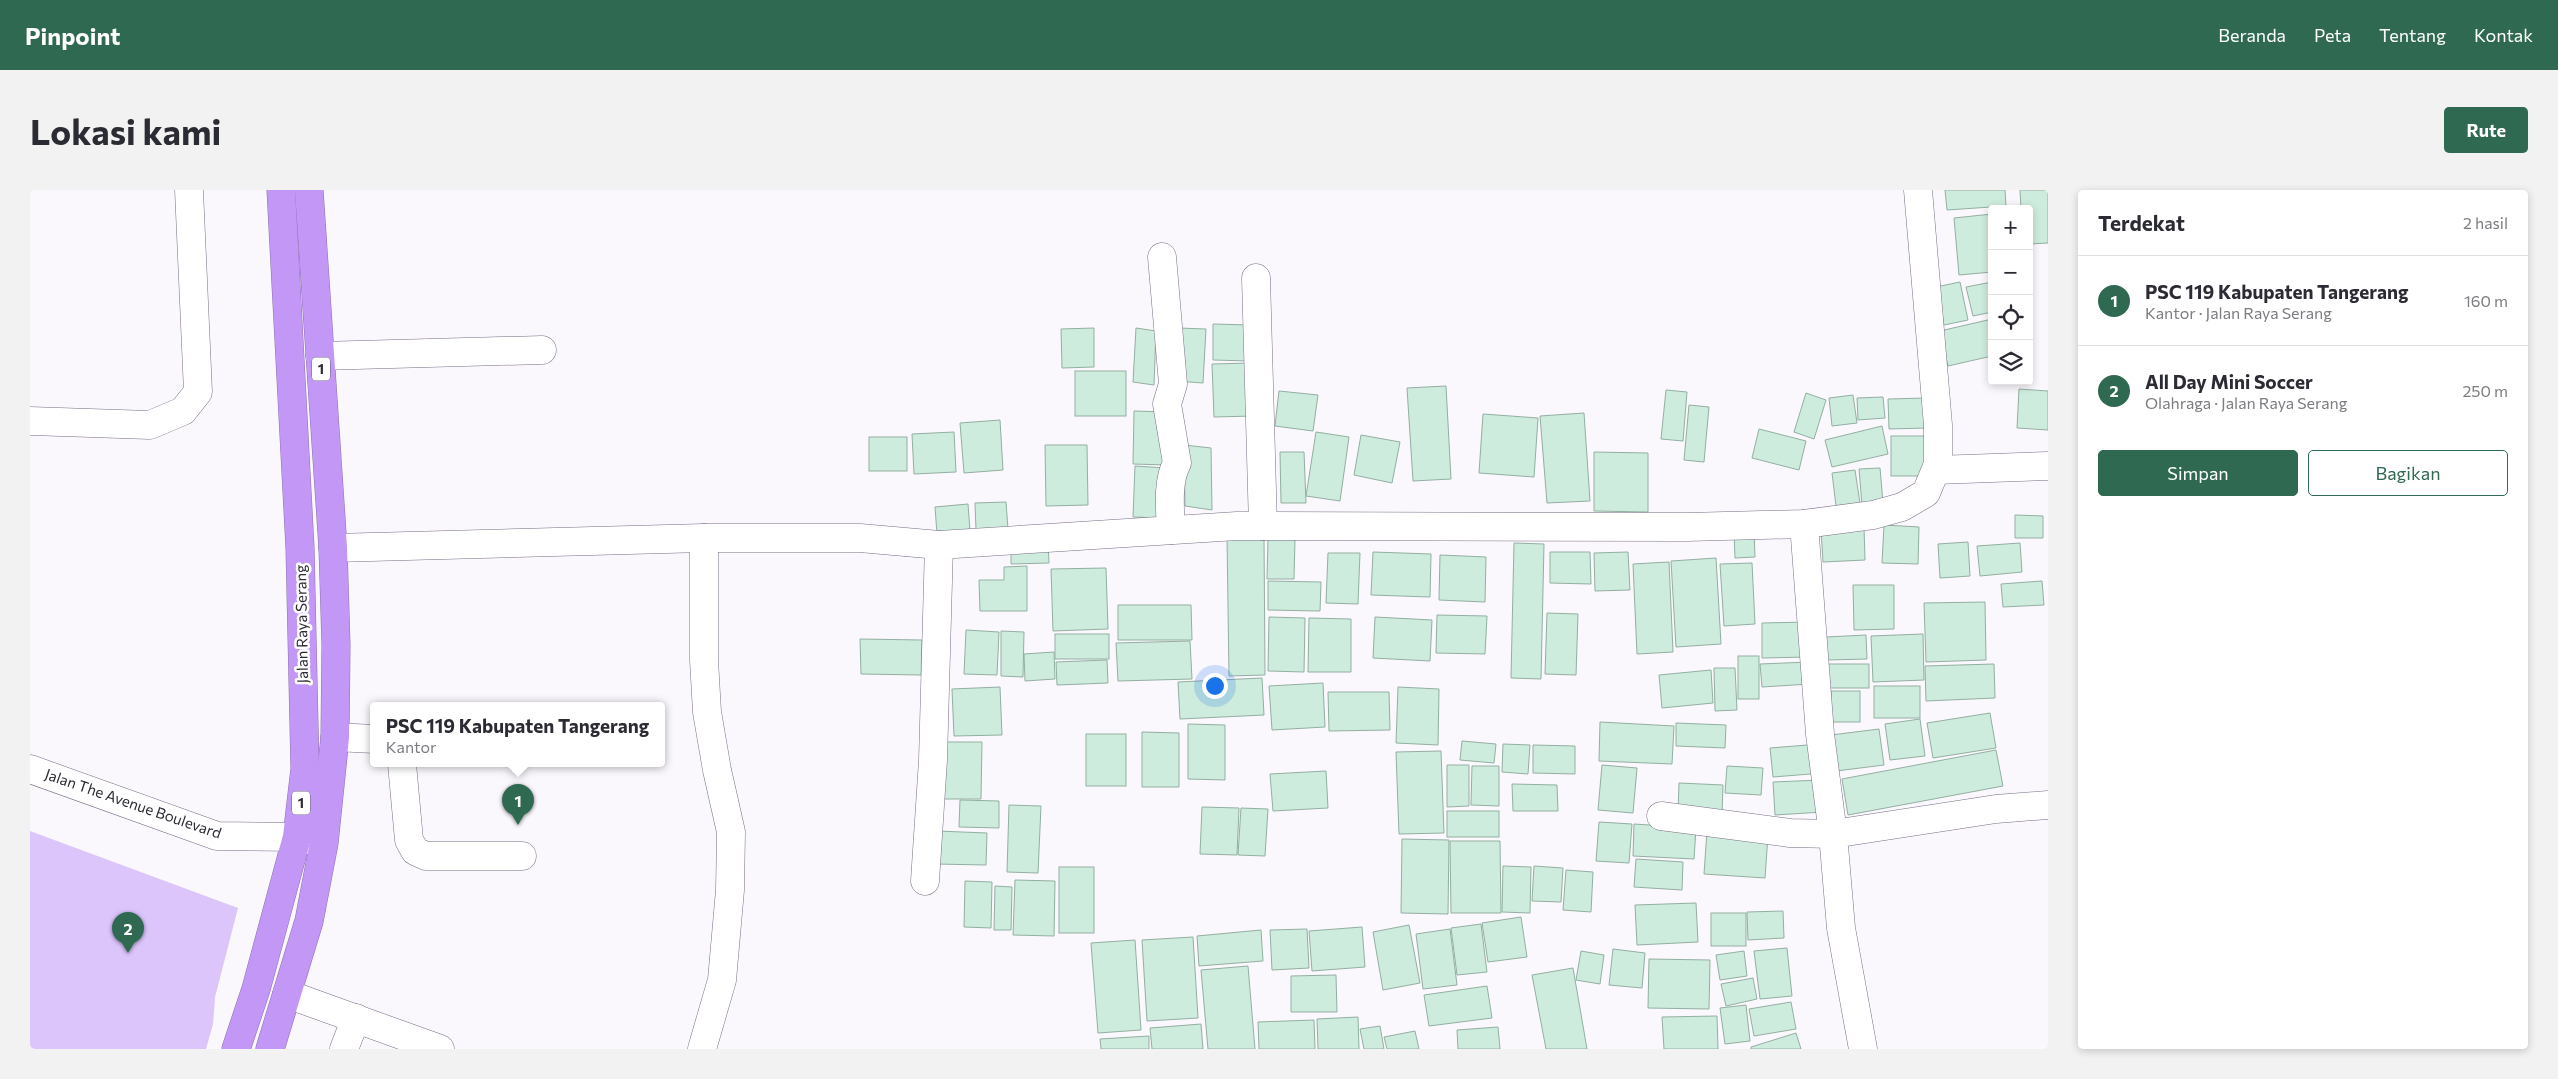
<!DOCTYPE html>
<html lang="id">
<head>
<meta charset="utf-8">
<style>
  :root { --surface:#fff; --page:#f2f2f3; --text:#2b2b33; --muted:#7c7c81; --line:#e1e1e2; --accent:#306951 }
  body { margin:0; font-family:Commissioner,sans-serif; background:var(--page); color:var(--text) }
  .controls { position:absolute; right:15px; top:15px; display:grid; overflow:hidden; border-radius:5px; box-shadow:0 2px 8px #0003 }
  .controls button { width:45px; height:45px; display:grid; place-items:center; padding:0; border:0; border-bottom:1px solid var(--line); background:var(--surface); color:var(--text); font:25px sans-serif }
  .you { position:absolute; left:1184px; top:495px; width:18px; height:18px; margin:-12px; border:4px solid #fff; border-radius:50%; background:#1a73e8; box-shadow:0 0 0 8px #1a73e833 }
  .badge { display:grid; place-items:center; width:32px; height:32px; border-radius:50%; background:var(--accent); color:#fff; font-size:16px; font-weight:700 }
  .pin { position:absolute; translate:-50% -41px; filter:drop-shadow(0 1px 2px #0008) }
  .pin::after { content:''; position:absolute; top:26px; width:18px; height:15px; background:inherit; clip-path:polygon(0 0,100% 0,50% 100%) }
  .popup { position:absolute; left:340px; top:512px; width:295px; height:65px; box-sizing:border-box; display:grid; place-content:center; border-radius:5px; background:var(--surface); filter:drop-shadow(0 1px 4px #0005); font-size:16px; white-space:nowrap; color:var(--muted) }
  .popup b { font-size:19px; color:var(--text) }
  .popup::after { content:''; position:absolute; left:50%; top:100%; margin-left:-10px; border:10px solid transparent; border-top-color:var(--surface) }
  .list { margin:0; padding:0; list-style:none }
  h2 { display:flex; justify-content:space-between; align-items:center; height:65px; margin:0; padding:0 20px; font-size:21px }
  h2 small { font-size:16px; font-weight:400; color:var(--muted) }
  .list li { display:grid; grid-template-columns:32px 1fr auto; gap:15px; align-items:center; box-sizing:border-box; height:90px; padding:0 20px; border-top:1px solid var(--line) }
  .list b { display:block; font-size:19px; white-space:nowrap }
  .list p { margin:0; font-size:16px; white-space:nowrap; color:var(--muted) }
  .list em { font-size:16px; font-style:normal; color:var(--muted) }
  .actions { display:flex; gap:10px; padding:15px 20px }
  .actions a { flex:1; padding:11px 0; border:1px solid var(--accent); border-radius:5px; text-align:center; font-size:18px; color:var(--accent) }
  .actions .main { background:var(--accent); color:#fff }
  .icon { flex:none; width:28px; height:28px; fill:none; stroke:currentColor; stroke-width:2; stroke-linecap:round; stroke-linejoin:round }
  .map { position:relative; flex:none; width:2018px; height:859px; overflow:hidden; border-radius:5px }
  header { display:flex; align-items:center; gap:30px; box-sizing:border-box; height:70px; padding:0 25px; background:var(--accent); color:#fff }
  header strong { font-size:24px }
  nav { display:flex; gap:28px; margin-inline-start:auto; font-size:18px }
  .intro { display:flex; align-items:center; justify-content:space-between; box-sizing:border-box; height:120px; padding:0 30px }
  h1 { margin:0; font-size:35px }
  .button { padding:12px 22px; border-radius:5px; background:var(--accent); color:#fff; font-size:18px; font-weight:700 }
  main { display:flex; gap:30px; padding:0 30px }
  aside { flex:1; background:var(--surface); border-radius:5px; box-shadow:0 2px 8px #0003 }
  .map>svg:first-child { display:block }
</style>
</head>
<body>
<header>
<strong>Pinpoint</strong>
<nav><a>Beranda</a><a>Peta</a><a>Tentang</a><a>Kontak</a></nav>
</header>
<div class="intro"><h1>Lokasi kami</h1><a class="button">Rute</a></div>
<main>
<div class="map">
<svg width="2018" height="859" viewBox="0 0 2018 859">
  <rect width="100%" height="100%" fill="#faf7fd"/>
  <path fill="#dcc5fb" d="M0,641l208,77 -23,89 -2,27 -7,25h-176z"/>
  <g fill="#ceecdd" stroke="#93afa1">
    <path d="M1915,0h60l1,16 -59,4z"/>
    <path d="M1990,0h28v53l-19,1v-35h-8z"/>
    <path d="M1962,24v58l-33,3 -5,-57z"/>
    <path d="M1930,92l8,38 -24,5 -8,-38z"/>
    <path d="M1962,92v30l-19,4 -7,-29z"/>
    <path d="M1962,129v37l-44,10 -8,-35z"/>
    <path d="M1183,134l37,1 -1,36 -36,-1z"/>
    <path d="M1064,138v39l-32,1 -1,-39z"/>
    <path d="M1106,138l20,3 -2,54 -21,-3z"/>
    <path d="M1148,138l28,1 -3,54 -28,-2z"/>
    <path d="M1222,173l2,53 -40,1 -2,-53z"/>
    <rect x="1045" y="181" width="51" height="45"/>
    <path d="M1416,196l5,93 -38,2 -6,-93z"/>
    <path d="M1989,199l29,2v39l-31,-2z"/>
    <path d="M1636,200l21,2 -4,49 -22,-2z"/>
    <path d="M1249,201l39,4 -5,36 -38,-5z"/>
    <path d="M1776,203l20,7 -12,39 -20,-7z"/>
    <path d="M1823,205l4,28 -25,3 -3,-28z"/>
    <path d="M1853,207l2,21 -27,2 -1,-22z"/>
    <path d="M1896,208l1,30 -38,1 -1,-30z"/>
    <path d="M1659,215l20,2 -5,55 -20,-2z"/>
    <path d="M1104,221l34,1 -1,53 -34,-1z"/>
    <path d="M1554,223l6,88 -43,2 -7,-87z"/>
    <path d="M1453,224l55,4 -4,59 -55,-4z"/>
    <path d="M970,230l3,50 -39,3 -4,-50z"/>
    <path d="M1852,236l6,28 -56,13 -7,-27z"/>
    <path d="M1729,239l47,12 -7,29 -47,-12z"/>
    <path d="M924,242l2,40 -42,2 -2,-40z"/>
    <path d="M1286,242l33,5 -9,64 -34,-5z"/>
    <path d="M1331,245l39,7 -8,41 -38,-8z"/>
    <rect x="1861" y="246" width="34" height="40"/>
    <rect x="839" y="247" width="38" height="34"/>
    <path d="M1015,255h42l1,60 -42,1z"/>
    <path d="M1154,255l27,3 1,62 -27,-4z"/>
    <path d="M1250,262h24l2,51h-25z"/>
    <path d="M1564,262l54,1v59l-54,-1z"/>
    <path d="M1105,276l32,2 -2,50 -32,-1z"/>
    <path d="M1850,278l3,35 -21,2 -3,-36z"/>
    <path d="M1825,280l5,33 -24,3 -4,-33z"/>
    <path d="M976,312l2,27 -32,1 -1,-27z"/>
    <path d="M938,314l2,27 -33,3 -2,-27z"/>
    <path d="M1985,325l28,1v22h-28z"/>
    <path d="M1854,335l35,2 -1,37 -36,-1z"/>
    <path d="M1834,337l1,33 -42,2 -2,-33z"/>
    <path d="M1724,341l1,26 -20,1 -1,-26z"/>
    <path d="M1197,346h37l1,139 -36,1z"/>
    <path d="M1238,349h27l-1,40h-27z"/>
    <path d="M1938,352l2,34 -30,2 -2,-34z"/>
    <path d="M1018,353l1,20 -38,1v-20z"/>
    <path d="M1484,353l30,1 -3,135 -30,-1z"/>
    <path d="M1990,353l2,29 -42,4 -3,-30z"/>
    <path d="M1343,362l58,2 -1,43 -59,-2z"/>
    <path d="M1520,362h40l1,32 -41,-1z"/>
    <path d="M1598,362l2,38 -35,1 -1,-38z"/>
    <path d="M1298,363h32l-2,51 -32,-1z"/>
    <path d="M1410,365l46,2 -1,45 -46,-2z"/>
    <path d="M1686,368l5,86 -45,3 -5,-86z"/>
    <path d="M1639,372l4,90 -36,2 -4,-90z"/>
    <path d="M1722,373l3,61 -31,2 -4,-62z"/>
    <path d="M997,376v45h-47l-1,-31h25v-13z"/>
    <path d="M1076,378l2,61 -55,2 -2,-62z"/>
    <path d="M1238,391l53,1 -1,29 -52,-1z"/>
    <path d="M2012,391l2,24 -41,2 -2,-23z"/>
    <path d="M1823,395h41v44l-40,1z"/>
    <path d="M1955,412l1,58 -60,2 -2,-59z"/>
    <path d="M1088,415h73l1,35h-74z"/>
    <path d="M1517,423l31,1 -2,61 -31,-1z"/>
    <path d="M1407,425l50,1 -2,38 -49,-1z"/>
    <path d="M1239,427l36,1 -1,54 -36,-1z"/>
    <path d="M1345,427l57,3 -2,41 -57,-3z"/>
    <path d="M1279,428l42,1v53h-43z"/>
    <path d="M1779,432v35l-47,1v-35z"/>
    <path d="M936,440l33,2 -2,43 -33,-1z"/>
    <path d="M971,441l23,1 -1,45 -22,-1z"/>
    <rect x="1025" y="444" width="54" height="25"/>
    <path d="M1893,444l1,46 -51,2 -2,-46z"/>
    <path d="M1836,445l1,24 -40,1 -1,-23z"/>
    <path d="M830,449l62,1 -1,35 -60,-1z"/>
    <path d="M1160,451l2,38 -74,2 -2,-38z"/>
    <path d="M1024,462l1,27 -30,2 -1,-27z"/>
    <rect x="1708" y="466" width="21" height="43"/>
    <path d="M1077,470l1,23 -51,2 -1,-23z"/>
    <path d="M1779,472l1,22 -48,3 -2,-23z"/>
    <rect x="1798" y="474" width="41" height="24"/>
    <path d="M1964,474l1,34 -69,3 -1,-35z"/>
    <path d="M1684,478h21l2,42 -22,1z"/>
    <path d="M1681,480l2,33 -51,5 -3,-33z"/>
    <path d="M1232,488l2,37 -84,4 -2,-37z"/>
    <path d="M1293,493l2,44 -53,3 -3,-44z"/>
    <rect x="1844" y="496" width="46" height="32"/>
    <path d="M970,497l2,48 -48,1 -2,-47z"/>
    <path d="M1368,497l41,2 -1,56 -42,-2z"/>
    <rect x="1801" y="501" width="29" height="31"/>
    <path d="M1298,502h61l1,38 -61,1z"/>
    <path d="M1960,523l6,35 -63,10 -6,-35z"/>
    <path d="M1890,529l5,37 -35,4 -5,-36z"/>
    <path d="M1570,532l74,4 -2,38 -73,-3z"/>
    <path d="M1646,533l50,2 -1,23 -49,-2z"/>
    <path d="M1158,534l37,1v55l-37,-1z"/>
    <path d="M1849,539l5,36 -48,6 -5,-36z"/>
    <path d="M1112,542l37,1v54h-37z"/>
    <rect x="1056" y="544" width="40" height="52"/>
    <path d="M1432,551l34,3 -2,19 -34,-3z"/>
    <path d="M914,552h38l-1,57h-37z"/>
    <path d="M1473,554l27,1 -2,29 -26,-2z"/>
    <path d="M1790,554l3,29 -50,4 -3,-29z"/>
    <path d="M1503,555l42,1v28l-42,-1z"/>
    <path d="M1966,560l7,36 -155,29 -6,-36z"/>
    <path d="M1411,561l3,82 -45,1 -3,-82z"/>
    <path d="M1417,575h22v41l-22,1z"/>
    <path d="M1572,575l35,3 -4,45 -35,-3z"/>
    <path d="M1442,576h27v40l-28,-1z"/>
    <path d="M1697,576l36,2 -2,27 -36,-2z"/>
    <path d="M1296,581l2,37 -55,3 -3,-37z"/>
    <path d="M1791,590l2,32 -48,3 -2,-33z"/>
    <path d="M1649,593l44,2 -1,30 -44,-2z"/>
    <path d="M1482,594l45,1 1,26h-45z"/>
    <path d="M930,610l39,1v27l-40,-1z"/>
    <path d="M979,615l32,1 -3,67 -31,-1z"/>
    <path d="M1172,617l37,1 -2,47 -37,-1z"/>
    <path d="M1211,618l27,1 -3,47 -27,-1z"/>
    <rect x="1417" y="621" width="52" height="26"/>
    <path d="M1569,632l33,2 -3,39 -33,-2z"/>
    <path d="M1604,634l62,4 -2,31 -61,-3z"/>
    <path d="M907,641l50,2 -1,32 -50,-1z"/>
    <path d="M1677,641l61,4 -3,43 -61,-4z"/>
    <path d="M1372,649l47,1 -1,74 -47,-1z"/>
    <path d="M1420,651h50l1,72h-50z"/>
    <path d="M1606,669l47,3 -1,28 -48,-3z"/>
    <path d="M1473,676l28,1 -1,46 -28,-1z"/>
    <path d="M1504,676l29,2 -2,34 -29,-1z"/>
    <rect x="1029" y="677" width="35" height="66"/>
    <path d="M1536,680l27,2 -2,40 -28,-2z"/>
    <path d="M985,690l40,1 -1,55 -41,-1z"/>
    <path d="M935,691l27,1 -1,46 -27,-1z"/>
    <path d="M965,696l17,1 -1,43h-17z"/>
    <path d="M1666,713l2,39 -61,3 -2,-40z"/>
    <path d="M1753,721l1,27 -36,2 -1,-28z"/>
    <rect x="1681" y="723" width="35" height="33"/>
    <path d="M1491,727l6,40 -39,5 -6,-39z"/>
    <path d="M1451,734l6,48 -30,3 -6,-47z"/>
    <path d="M1379,735l11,58 -37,7 -10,-58z"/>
    <path d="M1332,737l3,40 -53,4 -3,-40z"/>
    <path d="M1277,739l2,39 -37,2 -2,-40z"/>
    <path d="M1420,739l7,56 -34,4 -7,-55z"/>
    <path d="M1231,740l2,31 -64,5 -2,-30z"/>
    <path d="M1163,747l5,81 -51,3 -5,-81z"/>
    <path d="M1105,750l6,90 -43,3 -7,-90z"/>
    <path d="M1757,758l5,48 -32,3 -6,-48z"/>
    <path d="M1583,759l32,4 -3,35 -33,-3z"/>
    <path d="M1551,761l23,4 -4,29 -24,-4z"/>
    <path d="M1714,761l3,25 -27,4 -4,-25z"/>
    <path d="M1619,769l61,1 -1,49 -61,-1z"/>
    <path d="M1218,776l7,83h-47l-7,-79z"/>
    <path d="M1543,778l14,81h-41l-14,-74z"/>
    <path d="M1306,785l1,37h-46v-36z"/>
    <path d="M1723,788l4,21 -31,7 -5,-22z"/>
    <path d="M1457,796l5,32 -63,8 -5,-31z"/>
    <path d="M1761,812l5,27 -42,7 -5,-27z"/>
    <path d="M1716,815l4,36 -25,3 -5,-36z"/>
    <path d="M1687,826l1,33h-54l-2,-32z"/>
    <path d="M1328,827l1,32h-41l-1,-30z"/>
    <path d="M1284,830l1,29h-56l-1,-27z"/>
    <path d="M1171,834l2,25h-51l-2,-21z"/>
    <path d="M1350,836l4,23h-20l-4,-20z"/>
    <path d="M1468,837l2,22h-42l-1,-19z"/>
    <path d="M1385,841l4,18h-32l-3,-12z"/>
    <path d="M1766,843l5,16h-50v-2z"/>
    <path d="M1119,846v13h-48l-1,-10z"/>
  </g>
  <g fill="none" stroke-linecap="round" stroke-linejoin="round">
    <g stroke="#786e86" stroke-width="29">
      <g id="minor">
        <path d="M1132,67l11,127 -6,20 10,59c-10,18 -7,46 -6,67"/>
        <path d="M1226,88l7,248"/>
        <path d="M290,166l222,-6"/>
        <path d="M0,231l120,4 33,-14 15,-19 -9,-202"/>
        <path d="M1906,280l112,-4"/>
        <path d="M303,358l371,-10h156l79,7 298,-19 450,1 117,-3 69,-9 29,-8 24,-14 12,-29v-39l-20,-235"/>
        <path d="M305,547l39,2"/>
        <path d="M372,574l7,76 6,11 11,5h96"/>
        <path d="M0,579l187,67 80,1 22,5"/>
        <path d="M1631,626l129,17 43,1 -13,-100 -16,-210"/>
        <path d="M895,691l8,-121 6,-215"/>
        <path d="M257,804l153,55"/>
        <path d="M314,859l12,-31"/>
        <path d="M672,859l20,-69 8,-90 1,-58 -14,-62 -10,-58 -3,-52v-122"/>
        <path d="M1833,859l-22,-121 -8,-94 163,-25 52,-4"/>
      </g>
    </g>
    <g stroke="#8e71b2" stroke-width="29">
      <g id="highway">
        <path d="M206,859l20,-60 41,-152 8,-68 -5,-221 -19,-358"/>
        <path d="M240,859l39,-128 15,-78 11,-106 1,-92 -3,-97 -24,-358"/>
      </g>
    </g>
    <use href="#minor" stroke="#fff" stroke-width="28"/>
    <use href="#highway" stroke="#c297f6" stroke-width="28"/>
  </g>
  <g text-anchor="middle" stroke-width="5" stroke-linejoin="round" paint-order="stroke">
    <g fill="#fff" stroke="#6d6a71" stroke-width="1">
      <rect x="282" y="167.5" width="18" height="23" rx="4"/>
      <rect x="262" y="601.5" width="18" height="23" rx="4"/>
    </g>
    <g font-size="14" font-weight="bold" fill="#2e2a34">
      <text x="291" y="184">1</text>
      <text x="271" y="618">1</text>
    </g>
    <g font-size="15" fill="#2e2a34" stroke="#fff">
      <text transform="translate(272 434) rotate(-91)" y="5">Jalan Raya Serang</text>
      <text transform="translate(103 614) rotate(19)" y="5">Jalan The Avenue Boulevard</text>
    </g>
  </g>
</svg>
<div class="controls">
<button>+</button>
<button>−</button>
<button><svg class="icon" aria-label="locate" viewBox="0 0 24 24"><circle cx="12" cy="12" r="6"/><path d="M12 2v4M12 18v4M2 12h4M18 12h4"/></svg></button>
<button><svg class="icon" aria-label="layers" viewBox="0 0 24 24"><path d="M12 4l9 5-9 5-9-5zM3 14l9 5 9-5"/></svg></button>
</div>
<div class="you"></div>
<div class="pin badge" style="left:488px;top:635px">1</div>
<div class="popup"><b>PSC 119 Kabupaten Tangerang</b>Kantor</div>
<div class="pin badge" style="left:98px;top:763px">2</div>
</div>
<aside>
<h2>Terdekat<small>2 hasil</small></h2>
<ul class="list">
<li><span class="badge">1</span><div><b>PSC 119 Kabupaten Tangerang</b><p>Kantor · Jalan Raya Serang</p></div><em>160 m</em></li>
<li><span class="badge">2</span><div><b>All Day Mini Soccer</b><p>Olahraga · Jalan Raya Serang</p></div><em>250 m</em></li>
</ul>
<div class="actions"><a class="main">Simpan</a><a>Bagikan</a></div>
</aside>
</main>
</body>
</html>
